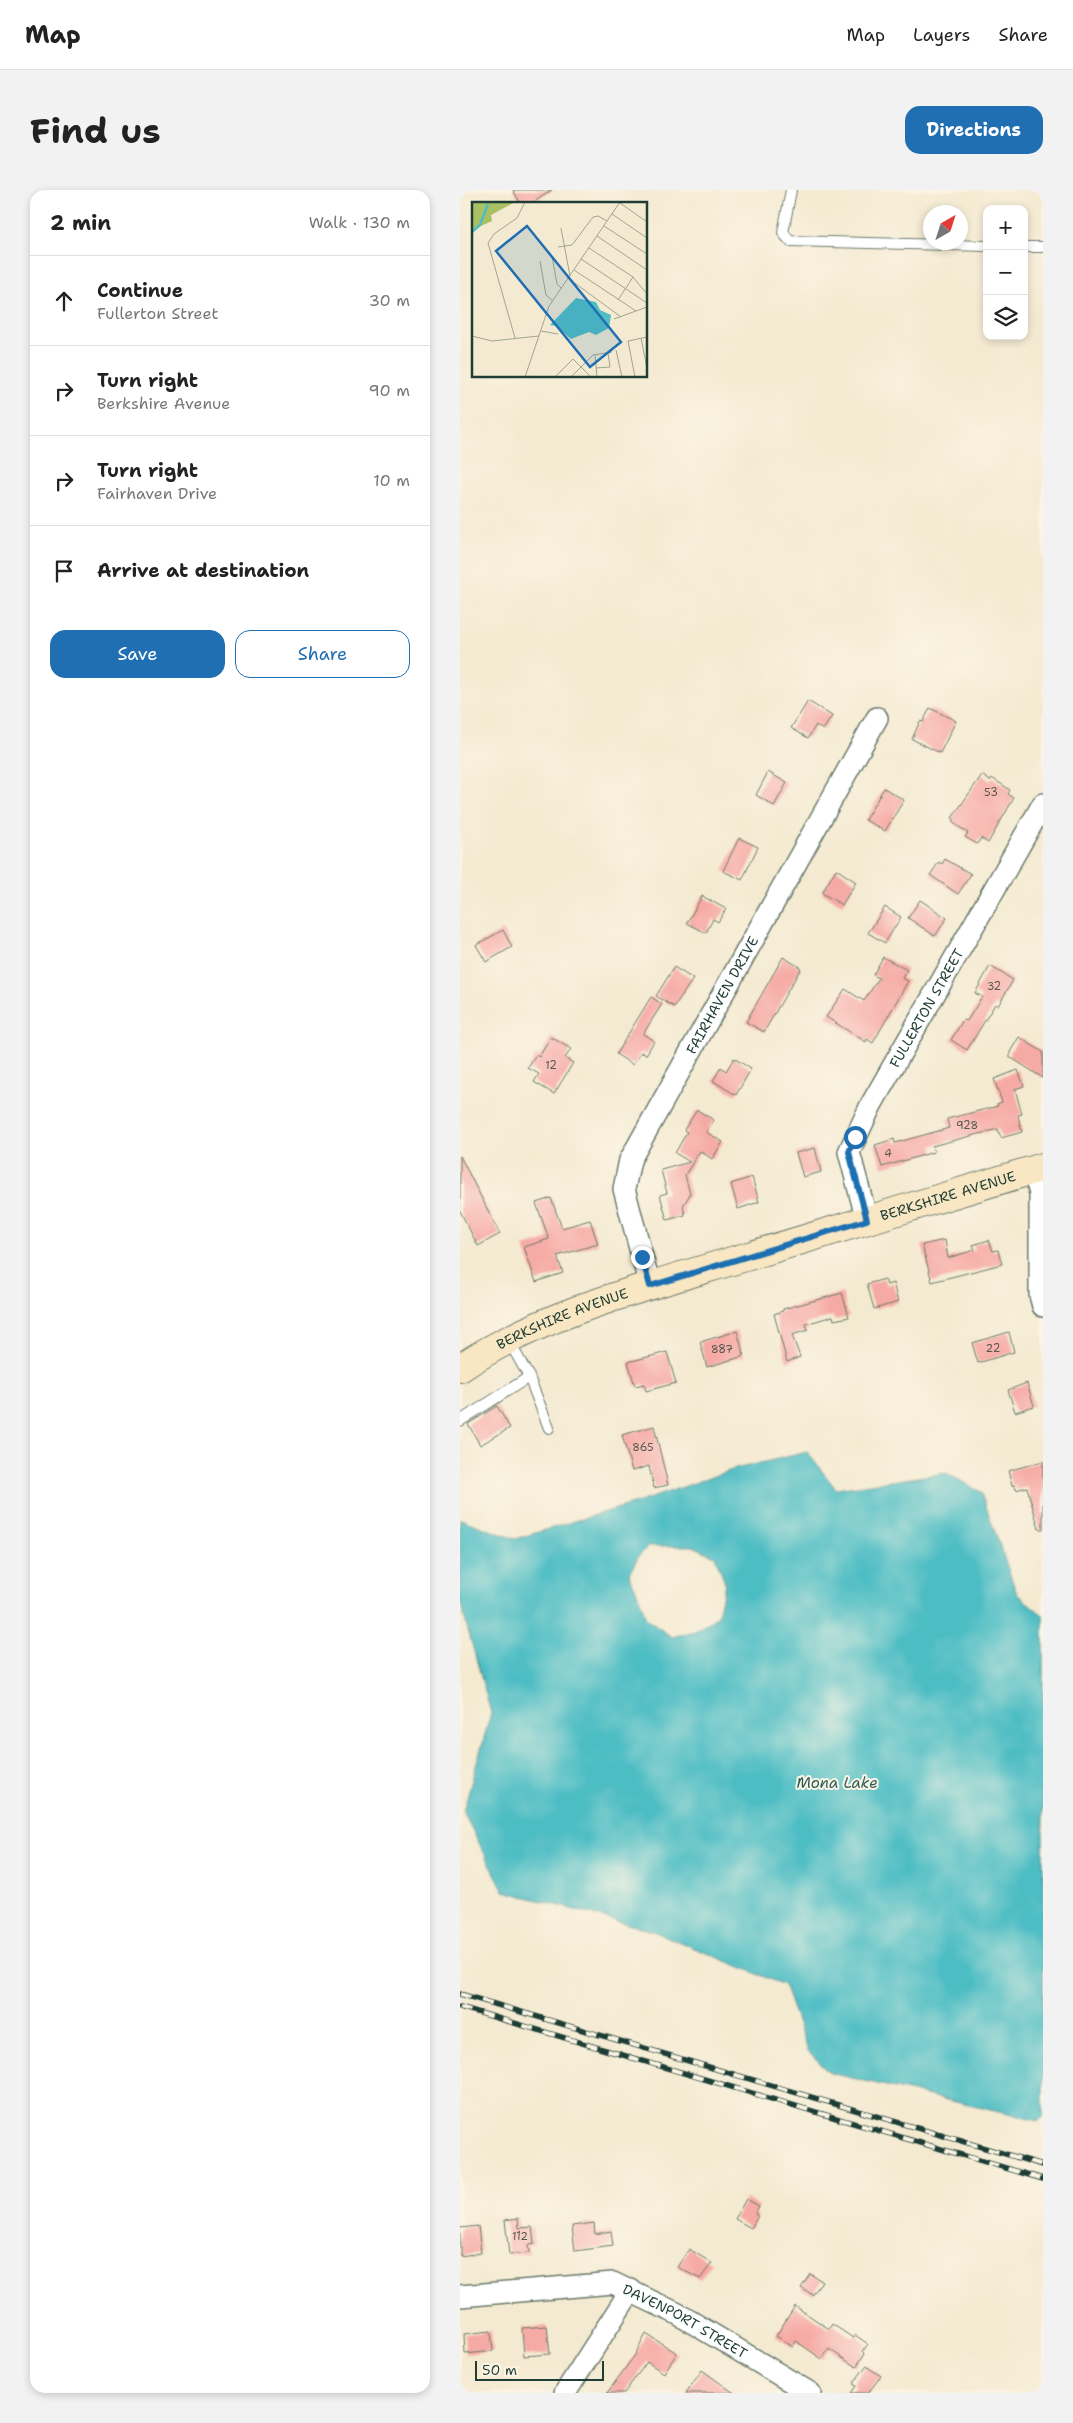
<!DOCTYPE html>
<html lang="en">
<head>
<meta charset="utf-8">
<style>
  :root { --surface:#fff; --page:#f2f2f2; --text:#222; --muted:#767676; --line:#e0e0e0; --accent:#1f6fb2 }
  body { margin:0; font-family:"Shantell Sans",sans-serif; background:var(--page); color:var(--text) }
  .controls { position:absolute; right:15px; top:15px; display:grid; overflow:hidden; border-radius:10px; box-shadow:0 2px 8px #0003 }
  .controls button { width:45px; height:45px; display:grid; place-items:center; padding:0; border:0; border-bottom:1px solid var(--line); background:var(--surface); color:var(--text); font:25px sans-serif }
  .compass { position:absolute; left:463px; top:15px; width:45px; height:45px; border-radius:50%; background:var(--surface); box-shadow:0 2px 8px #0003; rotate:39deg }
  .scale { position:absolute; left:15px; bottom:12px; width:129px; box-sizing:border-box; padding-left:5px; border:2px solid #1f3d34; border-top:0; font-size:14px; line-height:18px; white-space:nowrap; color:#1f3d34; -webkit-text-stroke:4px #fcf5e5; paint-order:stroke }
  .stop { position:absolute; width:15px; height:15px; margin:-11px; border:4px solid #1f6fb2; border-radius:50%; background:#fff }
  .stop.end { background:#1f6fb2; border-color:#fff; box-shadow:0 1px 5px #0008 }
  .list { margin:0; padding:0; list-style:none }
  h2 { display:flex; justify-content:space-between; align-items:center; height:65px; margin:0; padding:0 20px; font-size:21px }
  h2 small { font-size:16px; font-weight:400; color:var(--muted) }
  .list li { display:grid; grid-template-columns:32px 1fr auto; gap:15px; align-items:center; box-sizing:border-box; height:90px; padding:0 20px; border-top:1px solid var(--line) }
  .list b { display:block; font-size:19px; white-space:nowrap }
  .list p { margin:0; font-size:16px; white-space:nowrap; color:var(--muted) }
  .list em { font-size:16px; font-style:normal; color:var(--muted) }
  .actions { display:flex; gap:10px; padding:15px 20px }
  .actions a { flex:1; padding:11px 0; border:1px solid var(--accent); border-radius:15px; text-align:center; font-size:18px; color:var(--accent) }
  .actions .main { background:var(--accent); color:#fff }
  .icon { flex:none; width:28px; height:28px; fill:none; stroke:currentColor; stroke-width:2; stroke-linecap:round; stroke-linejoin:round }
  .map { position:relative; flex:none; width:583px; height:2203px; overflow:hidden; border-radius:15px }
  header { display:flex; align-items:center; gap:30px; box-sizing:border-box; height:70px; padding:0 25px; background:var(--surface); border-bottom:1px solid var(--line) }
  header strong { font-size:24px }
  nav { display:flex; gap:28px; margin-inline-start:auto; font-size:18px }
  .intro { display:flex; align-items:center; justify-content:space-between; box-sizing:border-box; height:120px; padding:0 30px }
  h1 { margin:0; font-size:35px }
  .button { padding:12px 22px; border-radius:15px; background:var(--accent); color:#fff; font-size:18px; font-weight:700 }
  main { display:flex; gap:30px; padding:0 30px }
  aside { flex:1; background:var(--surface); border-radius:15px; box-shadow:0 2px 8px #0003 }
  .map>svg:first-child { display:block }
</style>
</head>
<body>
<header>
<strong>Map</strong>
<nav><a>Map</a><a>Layers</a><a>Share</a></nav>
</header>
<div class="intro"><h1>Find us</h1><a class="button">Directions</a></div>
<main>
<aside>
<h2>2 min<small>Walk · 130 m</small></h2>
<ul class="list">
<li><svg class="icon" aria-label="ahead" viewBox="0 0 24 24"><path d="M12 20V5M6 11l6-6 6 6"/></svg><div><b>Continue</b><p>Fullerton Street</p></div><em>30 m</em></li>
<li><svg class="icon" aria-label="right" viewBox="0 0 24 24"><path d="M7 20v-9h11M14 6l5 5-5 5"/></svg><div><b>Turn right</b><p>Berkshire Avenue</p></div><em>90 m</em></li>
<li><svg class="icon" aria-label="right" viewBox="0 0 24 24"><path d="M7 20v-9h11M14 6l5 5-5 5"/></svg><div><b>Turn right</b><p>Fairhaven Drive</p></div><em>10 m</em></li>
<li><svg class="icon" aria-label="arrive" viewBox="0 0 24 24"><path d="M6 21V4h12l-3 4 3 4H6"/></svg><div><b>Arrive at destination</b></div></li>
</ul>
<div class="actions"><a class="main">Save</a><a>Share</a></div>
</aside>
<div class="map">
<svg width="583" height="2203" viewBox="0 0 583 2203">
  <rect width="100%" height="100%" fill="#fcf5e5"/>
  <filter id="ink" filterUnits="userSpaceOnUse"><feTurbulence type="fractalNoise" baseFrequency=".02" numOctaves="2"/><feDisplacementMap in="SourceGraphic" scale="10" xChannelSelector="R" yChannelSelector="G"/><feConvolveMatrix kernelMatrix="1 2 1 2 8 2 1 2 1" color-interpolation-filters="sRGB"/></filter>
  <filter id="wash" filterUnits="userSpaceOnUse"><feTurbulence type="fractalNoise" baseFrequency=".0096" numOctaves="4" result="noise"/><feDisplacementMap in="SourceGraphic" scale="20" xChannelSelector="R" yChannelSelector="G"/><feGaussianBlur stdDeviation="1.12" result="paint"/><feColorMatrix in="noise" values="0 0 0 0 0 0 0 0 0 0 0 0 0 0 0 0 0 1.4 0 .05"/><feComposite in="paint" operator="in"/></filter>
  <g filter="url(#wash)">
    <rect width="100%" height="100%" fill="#f4ead1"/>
    <path fill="#4ebdc4" stroke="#367d7c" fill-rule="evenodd" d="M347,1262l29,37 110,-16 35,19 36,102 26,21v501l-5,5 -208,-48 -22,-22 -24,-66 -131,-54 -149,-40 -41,-79 28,-99 -31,-112v-82l55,20 124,-37 96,-33zM190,1356h43l22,10 10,27 -7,33 -23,15 -23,6 -26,-18 -8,-25 -9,-20 10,-19z"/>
    <g id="blocks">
      <g fill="#f6aaa6">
        <path d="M53,0h39l-21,14h-10z"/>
        <path d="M348,511l24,15 -9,14 -7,-5 -8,13 -17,-10z"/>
        <path d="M470,518l26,13 -16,32 -28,-14 8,-18 3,1z"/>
        <path d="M308,582l19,11 -13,23 -18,-11z"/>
        <path d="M522,585l8,6 2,-3 18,12 -2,4 6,4 -26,45 -7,-5 -4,6 -12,-7 3,-4 -16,-11 2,-3 -2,-1z"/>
        <path d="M424,598l20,12 -19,31 -20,-11z"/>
        <path d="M279,648l19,9 -16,33 -19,-9z"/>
        <path d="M485,669l26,15 -13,20 -28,-19 9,-13 3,2z"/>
        <path d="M376,679l20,13 -14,23 -20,-12z"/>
        <path d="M242,706l24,13 -8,13 -5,-3 -7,14 -19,-10z"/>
        <path d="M460,710l27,18 -12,18 -27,-18z"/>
        <path d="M425,717l16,10 -16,26 -17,-10z"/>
        <path d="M43,740l9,17 -26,15 -10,-17z"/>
        <path d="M323,767l18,11 -37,64 -18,-10z"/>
        <path d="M423,767l24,13 -5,8 6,3 -35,62 -6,-4 -1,3 -40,-25 19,-28 19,12 15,-23 -6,-3z"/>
        <path d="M530,776l23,14 -15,26 -3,-2 -28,46 -16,-10 12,-20 4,1 15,-24 -7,-4z"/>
        <path d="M214,777l19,12 -19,28 -18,-11z"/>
        <path d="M191,807l11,7 -19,30 11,7 -8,14 -5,-3 -8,13 -17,-11z"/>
        <path d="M91,847l20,12 -6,9 8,5 -19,31 -20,-12 5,-8 -11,-6 8,-13 3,2z"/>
        <path d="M559,847l24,15v26l-33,-21v-5z"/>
        <path d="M274,868l17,11 -15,26 -23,-14 8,-14 5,4z"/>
        <path d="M558,880l6,16 -9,3 7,25 -4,1 4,17 -21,6 -3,-9 -66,17 2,6 -52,15 -7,-22 19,-6 1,4 54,-15 -2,-9 51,-13 -1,-2 5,-2 -8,-23z"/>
        <path d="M237,920l17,10 -8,12 17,10 -11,17 -12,-8 -15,24 5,19 -7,12 2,9 -18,5 -7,-25 7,-2 -6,-23 29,-8 -15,-9 12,-21 -3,-2z"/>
        <path d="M355,958l6,24 -18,5 -7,-24z"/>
        <path d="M0,966l40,78 -22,12 -18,-35z"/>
        <path d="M292,987l7,25 -21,7 -7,-25z"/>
        <path d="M91,1008l11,30 28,-8 8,24 -41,12 6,17 -27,9 -12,-35 25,-8 -13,-36z"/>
        <path d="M485,1050l3,18 27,-8 -2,-5 16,-5 4,11 5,-1 4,14 -70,18 -10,-37z"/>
        <path d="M425,1089l2,6 6,-2 5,19 -24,7 -7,-25z"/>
        <path d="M382,1103l7,24 -15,3 -1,-4 -27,8 2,6 -16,5 8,22 -13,5 -13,-48 9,-3v-2z"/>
        <path d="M277,1141l7,25 -37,11 -7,-25z"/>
        <path d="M549,1142l5,20 -36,11 -6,-20z"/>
        <path d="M207,1162l9,31 -30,8 -2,-7 -9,2 -7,-24z"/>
        <path d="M567,1193l7,23 -19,6 -7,-22z"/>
        <path d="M37,1216l13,22 -30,17 -12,-21z"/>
        <path d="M194,1236l14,59 -14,3 -5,-22 -17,5 -10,-36z"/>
        <path d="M583,1271v68h-4l-12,-42 -11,3 -1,-5 -3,1 -4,-15z"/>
        <path d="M286,2009l13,7 -4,8 3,2 -7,12 -16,-9z"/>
        <path d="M58,2028l1,10 13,-1 2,17 -6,1 1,8 -20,2 -4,-35z"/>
        <path d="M134,2033l1,11 16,-3 2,15 -38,5 -3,-25z"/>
        <path d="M18,2036l3,27 -21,3v-28z"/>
        <path d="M229,2059l23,14 -12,16 -23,-12z"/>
        <path d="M350,2084l12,7 -9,14 -12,-7z"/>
        <path d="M335,2116l34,23 3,-5 21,14 2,-3 13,9 -5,7 2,2 -9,14 -27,-18 -7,10 -26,-18 -3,6 -17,-11z"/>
        <path d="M87,2136l3,28 -26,2 -2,-28z"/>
        <path d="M31,2141l2,20 -28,3 -1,-20z"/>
        <path d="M186,2144l31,19 -13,20 -17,-11 -23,31h-17l28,-38z"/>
        <path d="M406,2176l15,10 -13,17h-17l5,-7 -3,-2z"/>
        <path d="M242,2180l32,23h-48z"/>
      </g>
    </g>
  </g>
  <g filter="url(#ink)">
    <use href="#blocks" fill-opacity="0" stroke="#6a7a6b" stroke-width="1"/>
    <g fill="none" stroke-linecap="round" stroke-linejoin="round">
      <g stroke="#6a7a6b" stroke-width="12">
        <g id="service">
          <path d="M331,0l-8,43 7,8 197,5"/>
          <path d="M564,57h19"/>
          <path d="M69,1187l20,51"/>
          <path d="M0,1231l69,-44 -20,-36"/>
        </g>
      </g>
      <g stroke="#6a7a6b" stroke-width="24">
        <g id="minor">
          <path d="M573,980l7,23v102l3,11"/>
          <path id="s1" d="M407,1030l-18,-68 22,-47 172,-301"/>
          <path id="s2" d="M190,1096l-26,-97 6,-29 247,-442"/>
          <path id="s3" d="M0,2106l153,-13 65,31 132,79"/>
          <path d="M105,2203l66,-103"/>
        </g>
      </g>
      <g stroke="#6a7a6b" stroke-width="30">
        <g id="secondary">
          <path id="s4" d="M0,1178c84,-56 186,-81 282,-110 100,-30 201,-61 301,-91"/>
        </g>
      </g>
      <use href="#service" stroke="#fff" stroke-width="10"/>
      <use href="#minor" stroke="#fff" stroke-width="21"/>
      <use href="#secondary" stroke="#f9e7c3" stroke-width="28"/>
      <g stroke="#1f3d34" stroke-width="5.5">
        <g id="rail">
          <path d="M0,1804l583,171"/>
          <path d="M0,1817l583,172"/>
        </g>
      </g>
      <use href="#rail" stroke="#fcf5e5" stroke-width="4" stroke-dasharray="11" stroke-linecap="butt"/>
    </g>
  </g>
  <g fill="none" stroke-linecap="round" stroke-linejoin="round" filter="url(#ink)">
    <path stroke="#1f6fb2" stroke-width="6" d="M182,1067l8,29 217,-66 -18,-68 6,-15"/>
  </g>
  <g text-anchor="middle" stroke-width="4" stroke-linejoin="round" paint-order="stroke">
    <g font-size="11" fill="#555850">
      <text x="531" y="606">53</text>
      <text x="534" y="800">32</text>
      <text x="91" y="879">12</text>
      <text x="507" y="939">928</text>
      <text x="428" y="967">4</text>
      <text x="533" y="1162">22</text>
      <text x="262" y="1163">887</text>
      <text x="183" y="1261">865</text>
      <text x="60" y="2050">112</text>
    </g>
    <g font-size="14" fill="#1f3d34" stroke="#fcf5e5">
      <text dy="5" stroke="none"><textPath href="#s2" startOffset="319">FAIRHAVEN DRIVE</textPath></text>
      <text dy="5" stroke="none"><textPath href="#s1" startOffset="234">FULLERTON STREET</textPath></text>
      <text dy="5" stroke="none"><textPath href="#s4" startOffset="519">BERKSHIRE AVENUE</textPath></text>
      <text dy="5" stroke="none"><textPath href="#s4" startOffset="114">BERKSHIRE AVENUE</textPath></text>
      <text dy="5" stroke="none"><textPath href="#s3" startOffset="235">DAVENPORT STREET</textPath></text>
    </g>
    <g font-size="15" font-style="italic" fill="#2b5d58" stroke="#fcf5e5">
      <text x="377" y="1598">Mona Lake</text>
    </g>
  </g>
  <g transform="translate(12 12)">
    <rect width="175" height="175" fill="#f4ead1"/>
    <path d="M0,0h43l-24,13 1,6 -20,9z" fill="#aac064"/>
    <path d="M104,96l20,4 4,8 11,5 -2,13 -13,7 -7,-3 -18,7 -15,-13 -6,-1z" fill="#4ebdc4"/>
    <path fill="none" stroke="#4ebdc4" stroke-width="2.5" d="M0,30l8,-7 8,-21"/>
    <path fill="none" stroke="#9fa592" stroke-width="1" d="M148,1l27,19M140,12l35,24M132,24l43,28M89,26l9,48M125,34l50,34M86,45l14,-2 21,-28 5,-1 9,5M117,46l44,29 14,17M80,54l5,28 4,4M109,57l66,44M68,59l6,34 7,6M102,68l62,41M96,76l53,39M146,98l15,-23M142,117l33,-12M69,129l17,3M0,134l20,5 47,-5M43,136l-27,-95 6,-9 23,-16 8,-16M169,136l6,30M144,148l6,27M123,153l2,22M124,166l14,-1 -2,-14M53,175l24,-71 71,-104M83,175l18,-18 18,18M99,175l22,-22 19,-3M163,175l-7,-36 19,-4"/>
    <path fill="#1f6fb2" fill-opacity="0.15" stroke="#1f6fb2" stroke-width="2.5" d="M55,24l94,116 -31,25 -94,-116z"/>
    <rect width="175" height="175" fill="none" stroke="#1f3d34" stroke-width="2.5"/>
  </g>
</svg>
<div class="controls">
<button>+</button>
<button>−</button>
<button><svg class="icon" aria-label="layers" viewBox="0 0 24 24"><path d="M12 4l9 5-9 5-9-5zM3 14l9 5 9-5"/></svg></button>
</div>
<svg class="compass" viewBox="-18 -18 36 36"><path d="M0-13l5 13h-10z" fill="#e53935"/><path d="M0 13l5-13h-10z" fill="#767676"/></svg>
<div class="scale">50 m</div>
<div class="stop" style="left:395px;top:947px"></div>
<div class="stop end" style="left:182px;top:1067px"></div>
</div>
</main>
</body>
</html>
